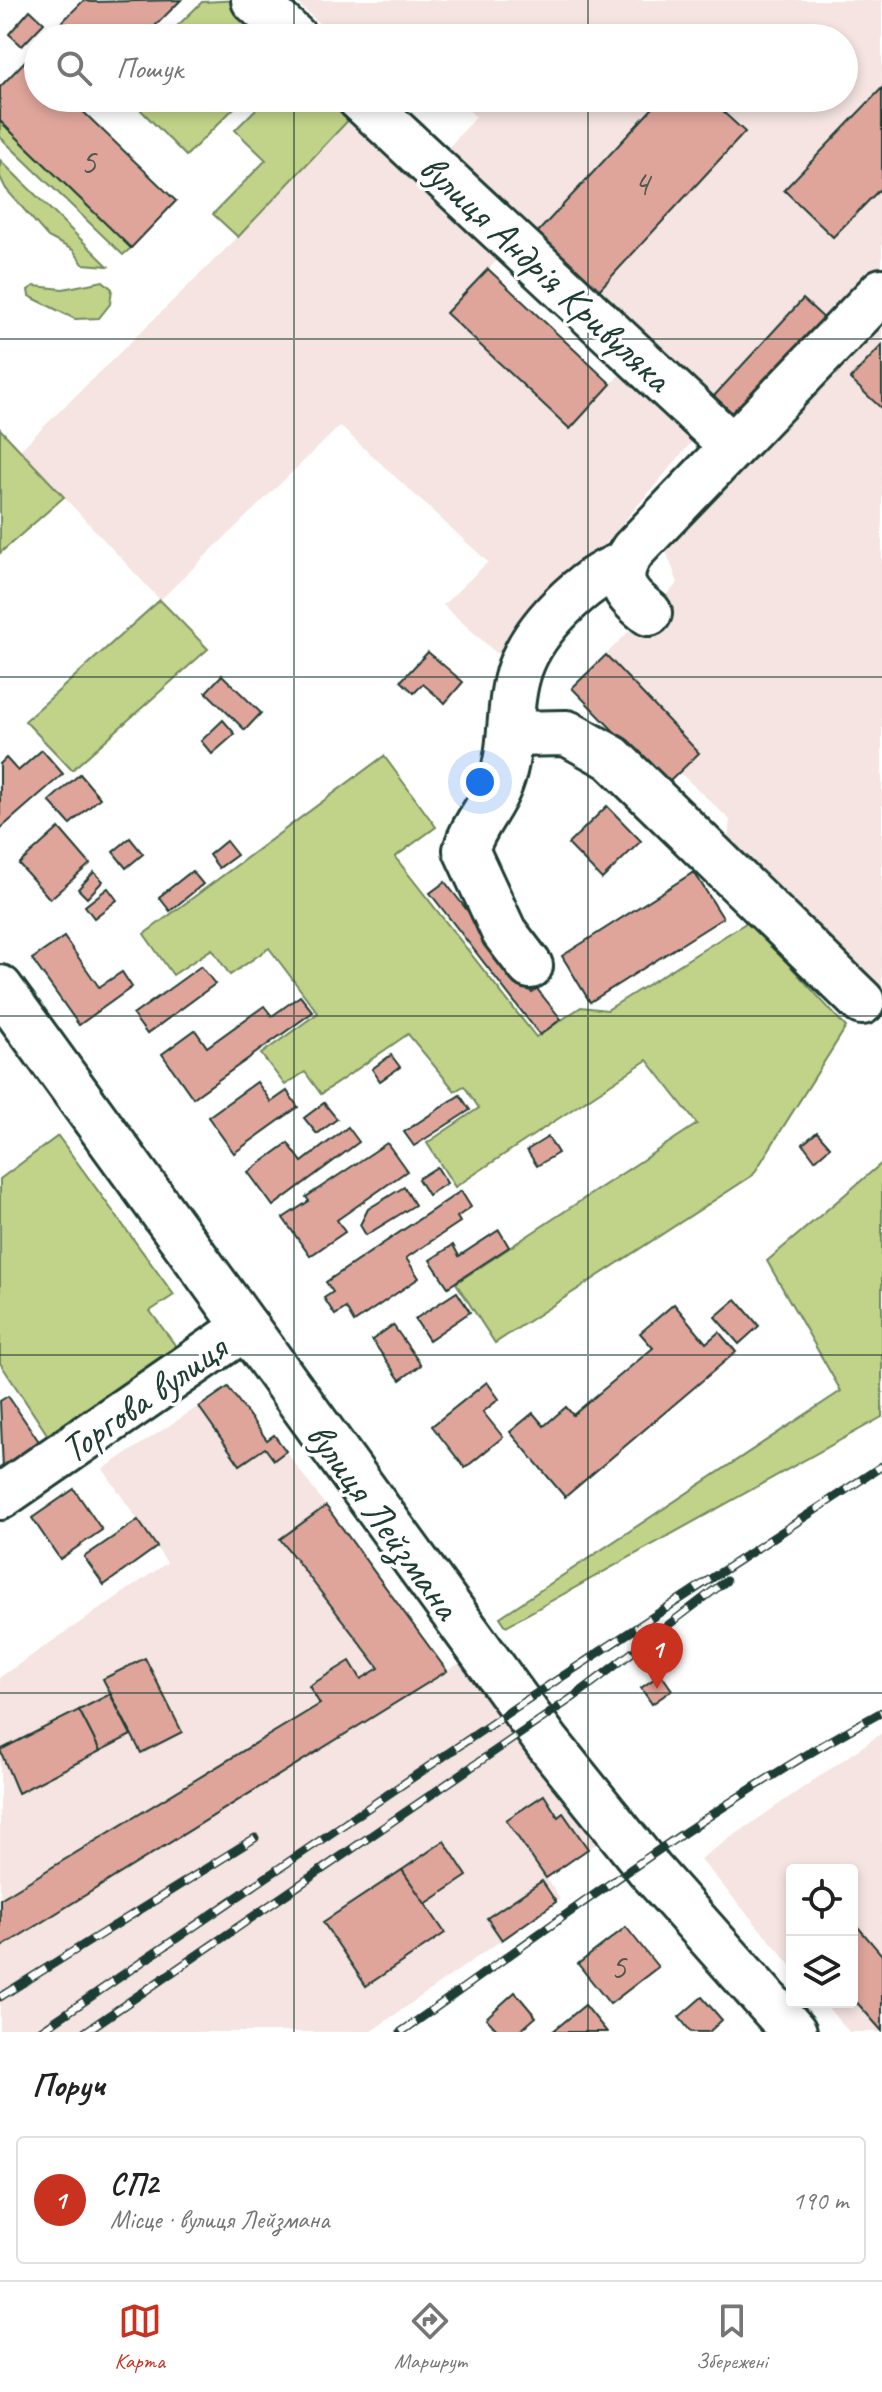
<!DOCTYPE html>
<html lang="uk">
<head>
<meta charset="utf-8">
<style>
  :root { --surface:#fff; --page:#f6f6f6; --text:#222; --muted:#767676; --line:#e0e0e0; --accent:#c8321e }
  body { margin:0; font-family:Caveat,sans-serif; background:var(--page); color:var(--text) }
  .controls { position:absolute; right:24px; bottom:24px; display:grid; overflow:hidden; border-radius:8px; box-shadow:0 4px 12px #0003 }
  .controls button { width:72px; height:72px; display:grid; place-items:center; padding:0; border:0; border-bottom:2px solid var(--line); background:var(--surface); color:var(--text); font:40px sans-serif }
  .you { position:absolute; left:480px; top:782px; width:28px; height:28px; margin:-20px; border:6px solid #fff; border-radius:50%; background:#1a73e8; box-shadow:0 0 0 12px #1a73e833 }
  .badge { display:grid; place-items:center; width:52px; height:52px; border-radius:50%; background:var(--accent); color:#fff; font-size:26px; font-weight:700 }
  .pin { position:absolute; translate:-50% -66px; filter:drop-shadow(0 2px 4px #0008) }
  .pin::after { content:''; position:absolute; top:42px; width:28px; height:24px; background:inherit; clip-path:polygon(0 0,100% 0,50% 100%) }
  .list { margin:0; padding:0; list-style:none }
  h2 { display:flex; justify-content:space-between; align-items:center; height:104px; margin:0; padding:0 32px; font-size:34px }
  h2 small { font-size:26px; font-weight:400; color:var(--muted) }
  .list li { display:grid; grid-template-columns:52px 1fr auto; gap:24px; align-items:center; box-sizing:border-box; height:128px; margin:0 16px 16px; padding:0 16px; border:2px solid var(--line); border-radius:8px }
  .list b { display:block; font-size:30px; white-space:nowrap }
  .list p { margin:0; font-size:26px; white-space:nowrap; color:var(--muted) }
  .list em { font-size:26px; font-style:normal; color:var(--muted) }
  .icon { flex:none; width:44px; height:44px; fill:none; stroke:currentColor; stroke-width:2; stroke-linecap:round; stroke-linejoin:round }
  .map { position:relative; flex:none; width:882px; height:2032px; overflow:hidden }
  .search { position:absolute; background:var(--surface); box-shadow:0 4px 12px #0003; left:24px; right:24px; top:24px; height:88px; display:flex; align-items:center; gap:20px; box-sizing:border-box; padding:0 28px; border-radius:44px; color:var(--muted); font-size:30px }
  .sheet { height:248px; background:var(--surface) }
  nav { display:flex; justify-content:space-around; align-items:center; box-sizing:border-box; height:112px; border-top:2px solid var(--line); background:var(--surface); font-size:22px; color:var(--muted) }
  nav a { display:grid; justify-items:center; gap:4px }
  nav .on { color:var(--accent) }
  .map>svg:first-child { display:block }
</style>
</head>
<body>
<div class="map">
<svg width="882" height="2032" viewBox="0 0 882 2032">
  <rect width="100%" height="100%" fill="#fff"/>
  <filter id="ink" filterUnits="userSpaceOnUse"><feTurbulence type="fractalNoise" baseFrequency=".0125" numOctaves="2"/><feDisplacementMap in="SourceGraphic" scale="16" xChannelSelector="R" yChannelSelector="G"/><feConvolveMatrix kernelMatrix="1 2 1 2 8 2 1 2 1" color-interpolation-filters="sRGB"/></filter>
  <g filter="url(#ink)">
    <g fill="#f5e4e1">
      <path d="M294,0h588v270l-144,148 -291,-269 29,-32 -20,-19h388v-60h-452l-13,-11 -10,11h-34z"/>
      <path d="M356,112l149,139 -17,19 123,114 15,-16 71,68 -192,225 -62,-56 45,-43 -148,-136 -180,174 -140,-150 218,-213z"/>
      <path d="M882,314v687l-155,-154 3,-27 -51,-48 -13,13 -94,-97 106,-105 -15,-40z"/>
      <path d="M228,1387l39,53 7,-5 172,236 18,-10 132,183 -50,34 14,21 -190,133h-370v-355l167,-114 -64,-94z"/>
      <path d="M882,1733v299h-33l-26,-30h29v-132h-60v96l-92,-107z"/>
    </g>
    <g fill="#c1d388" stroke="#70885e" stroke-width="2">
      <path d="M240,0l31,38h-106l37,-36z"/>
      <path d="M129,98h115l-58,58z"/>
      <path d="M267,98h75l14,14 -118,125 -25,-23 53,-54 -31,-30z"/>
      <path d="M0,121l131,127 -8,7 -123,-118z"/>
      <path d="M0,160l108,106 -25,-2 -10,-14 -25,-13 -42,-48 -6,-12z"/>
      <path d="M103,281l9,8 -2,15 -11,14 -24,1 -46,-23 -1,-6 6,-4 29,3z"/>
      <path d="M0,429l64,68 -64,56z"/>
      <path d="M160,600l48,49 -136,121 -47,-49z"/>
      <path d="M384,756l52,71 -41,30 141,180 45,-30 26,3 142,-89 97,106 -93,148 -258,168 -39,-60 241,-159 -50,-64 -192,127 -28,-44 52,-35 -15,-22 -9,5 -47,-57 -87,60 -16,-22 -20,13 -24,-31 57,-41 -49,-65 -39,27 -18,-26 -39,26 -29,-41z"/>
      <path d="M58,1136l116,159 -24,16 28,38 -129,88 -49,-74v-184z"/>
      <path d="M882,1163v254l-376,209 -6,-9 341,-226 -74,-130z"/>
    </g>
    <g fill="#dfa59b" stroke="#1f3d34" stroke-width="2">
      <path d="M84,0l7,2 90,-2 -38,38 -6,-4 -4,4h-87z"/>
      <path d="M30,10l14,13 -22,23 -13,-12z"/>
      <path d="M28,58l10,10v30h31l107,103 -45,47 -131,-127v-34z"/>
      <path d="M882,88v99l-49,50 -49,-47z"/>
      <path d="M662,98h46l37,34 -146,158 -62,-57z"/>
      <path d="M488,269l123,115 -41,45 -124,-116z"/>
      <path d="M803,299l24,22 -89,97 -24,-22z"/>
      <path d="M882,345v64l-32,-30z"/>
      <path d="M428,652l35,30 -18,21 -22,-19 -9,9 -13,-12z"/>
      <path d="M606,655l93,98 -33,32 -94,-97z"/>
      <path d="M222,675l39,38 -16,17 -39,-38z"/>
      <path d="M223,720l12,14 -23,20 -11,-13z"/>
      <path d="M42,750l21,24 -63,55v-65l6,-6 12,13z"/>
      <path d="M80,774l20,24 -30,26 -21,-23z"/>
      <path d="M607,806l34,35 -39,38 -34,-35z"/>
      <path d="M59,828l31,36 -40,35 -31,-35z"/>
      <path d="M130,838l13,16 -17,14 -13,-16z"/>
      <path d="M226,841l11,14 -18,13 -10,-13z"/>
      <path d="M192,871l11,13 -33,27 -11,-14z"/>
      <path d="M94,872l9,9 -16,17 -9,-9z"/>
      <path d="M694,872l29,46 -133,84 -28,-46z"/>
      <path d="M445,882l87,111 5,-4 24,30 -21,16 -110,-142z"/>
      <path d="M108,888l9,12 -23,18 -9,-12z"/>
      <path d="M64,937l35,50 23,-15 10,15 -53,38 -47,-66z"/>
      <path d="M201,966l14,18 -68,50 -14,-19z"/>
      <path d="M300,996l13,16 -120,86 -31,-44 33,-24 12,17 57,-41 8,10z"/>
      <path d="M391,1055l9,12 -20,14 -8,-12z"/>
      <path d="M257,1082l14,20 16,-11 11,16 -64,46 -26,-36z"/>
      <path d="M460,1095l10,15 -56,36 -10,-14z"/>
      <path d="M324,1103l13,16 -20,15 -13,-16z"/>
      <path d="M348,1127l11,15 -86,64 -25,-34 40,-29 14,19z"/>
      <path d="M817,1132l13,15 -15,13 -12,-16z"/>
      <path d="M548,1137l10,16 -21,13 -10,-16z"/>
      <path d="M387,1143l20,28 -70,49 8,12 -35,24 -27,-38 26,-17 -3,-4z"/>
      <path d="M437,1167l10,16 -19,12 -10,-16z"/>
      <path d="M404,1187l11,18 -49,30 -6,-10 8,-16z"/>
      <path d="M461,1191l10,16 -14,10 3,5 -54,36 13,20 -65,44 -8,-14 -11,7 -11,-17 9,-6 -7,-10z"/>
      <path d="M499,1230l10,17 -61,40 -18,-27 23,-15 6,11z"/>
      <path d="M457,1292l13,20 -41,28 -14,-21z"/>
      <path d="M736,1299l23,27 -20,18 -24,-27z"/>
      <path d="M674,1304l32,39 13,-11 17,20 -171,145 -55,-65 23,-19 11,13 22,-19 7,8 80,-67 -13,-15z"/>
      <path d="M393,1325l28,40 -21,15 -28,-40z"/>
      <path d="M487,1382l12,17 -16,13 20,25 -38,31 -33,-42z"/>
      <path d="M228,1387l39,53 7,-5 12,16 -12,9 -9,-12 -25,17 -41,-58z"/>
      <path d="M8,1396l32,47 -37,26 -3,-68z"/>
      <path d="M74,1489l28,41 -42,29 -28,-41z"/>
      <path d="M326,1506l121,165 -447,277v-49l320,-195 -11,-18 41,-25 11,18 18,-11 -99,-129z"/>
      <path d="M138,1520l19,27 -53,38 -20,-28z"/>
      <path d="M145,1658l37,74 -41,21 -38,-74z"/>
      <path d="M661,1674l11,16 -20,14 -11,-16z"/>
      <path d="M110,1694l21,41 -31,16 -21,-41z"/>
      <path d="M79,1710l21,41 -82,42 -18,-43z"/>
      <path d="M544,1795l14,22 5,-4 25,36 -42,29 -40,-58z"/>
      <path d="M444,1841l23,35 -42,28 -23,-34z"/>
      <path d="M402,1870l43,63 -79,53 -43,-64z"/>
      <path d="M542,1881l14,21 -54,38 -15,-22z"/>
      <path d="M852,1920l30,35v76l-30,-34z"/>
      <path d="M626,1927l32,40 -48,37 -32,-40z"/>
      <path d="M515,1992l21,25 -17,15h-20l-13,-14z"/>
      <path d="M702,1997l20,23 -13,12h-18l-12,-15z"/>
      <path d="M585,2005l22,27h-55z"/>
    </g>
    <g fill="none" stroke-linecap="round" stroke-linejoin="round">
      <g stroke="#1f3d34" stroke-width="50">
        <g id="minor">
          <path d="M254,0l41,38"/>
          <path d="M359,98l373,348"/>
          <path d="M649,613c-26,-20 -36,-35 -16,-63l249,-259"/>
          <path d="M510,734l57,-1 45,25 250,244"/>
          <path d="M530,966l-26,-34 -38,-82c7,-25 25,-42 34,-66 14,-37 7,-79 20,-116 14,-40 63,-89 102,-103"/>
          <path d="M0,988l547,754 103,128 144,162"/>
          <path d="M0,1497l246,-170"/>
        </g>
      </g>
      <use href="#minor" stroke="#fff" stroke-width="44"/>
      <g stroke="#1f3d34" stroke-width="9">
        <g id="rail">
          <path d="M0,1997l255,-159"/>
          <path d="M39,2032l480,-327 363,-239"/>
          <path d="M85,2032l490,-336 151,-115"/>
          <path d="M401,2032c157,-110 312,-229 481,-320"/>
        </g>
      </g>
      <use href="#rail" stroke="#fff" stroke-width="6" stroke-dasharray="18" stroke-linecap="butt"/>
    </g>
  </g>
  <path fill="none" stroke="#1f3d34" stroke-width="2" stroke-opacity="0.55" d="M294,0v38M588,0v38M294,98v1934M588,98v1934M0,339h882M0,677h882M0,1016h882M0,1355h882M0,1693h882"/>
  <g text-anchor="middle" stroke-width="7" stroke-linejoin="round" paint-order="stroke">
    <g font-size="36" fill="#4f574e">
      <text x="88" y="174">5</text>
      <text x="641" y="195">4</text>
      <text x="618" y="1979">5</text>
    </g>
    <g font-size="40" fill="#1f3d34" stroke="#fff">
      <text transform="translate(546 272) rotate(43)" y="14">вулиця Андрія Кривуляка</text>
      <text transform="translate(143 1398) rotate(-35)" y="14">Торгова вулиця</text>
      <text transform="translate(384 1520) rotate(54)" y="14">вулиця Лейзмана</text>
    </g>
  </g>
</svg>
<div class="controls">
<button><svg class="icon" aria-label="locate" viewBox="0 0 24 24"><circle cx="12" cy="12" r="6"/><path d="M12 2v4M12 18v4M2 12h4M18 12h4"/></svg></button>
<button><svg class="icon" aria-label="layers" viewBox="0 0 24 24"><path d="M12 4l9 5-9 5-9-5zM3 14l9 5 9-5"/></svg></button>
</div>
<div class="you"></div>
<div class="pin badge" style="left:657px;top:1689px">1</div>
<div class="search"><svg class="icon" aria-label="search" viewBox="0 0 24 24"><circle cx="10" cy="10" r="6"/><path d="M15 15l6 6"/></svg>Пошук</div>
</div>
<section class="sheet">
<h2>Поруч<small></small></h2>
<ul class="list">
<li><span class="badge">1</span><div><b>СП2</b><p>Місце · вулиця Лейзмана</p></div><em>190 m</em></li>
</ul>
</section>
<nav>
<a class="on"><svg class="icon" aria-label="map" viewBox="0 0 24 24"><path d="M3 6l6-2 6 2 6-2v14l-6 2-6-2-6 2zM9 4v14M15 6v14"/></svg>Карта</a>
<a><svg class="icon" aria-label="directions" viewBox="0 0 24 24"><path d="M12 3l9 9-9 9-9-9zM9 14v-3h6M13 9l2 2-2 2"/></svg>Маршрут</a>
<a><svg class="icon" aria-label="saved" viewBox="0 0 24 24"><path d="M7 4h10v16l-5-4-5 4z"/></svg>Збережені</a>
</nav>
</body>
</html>
